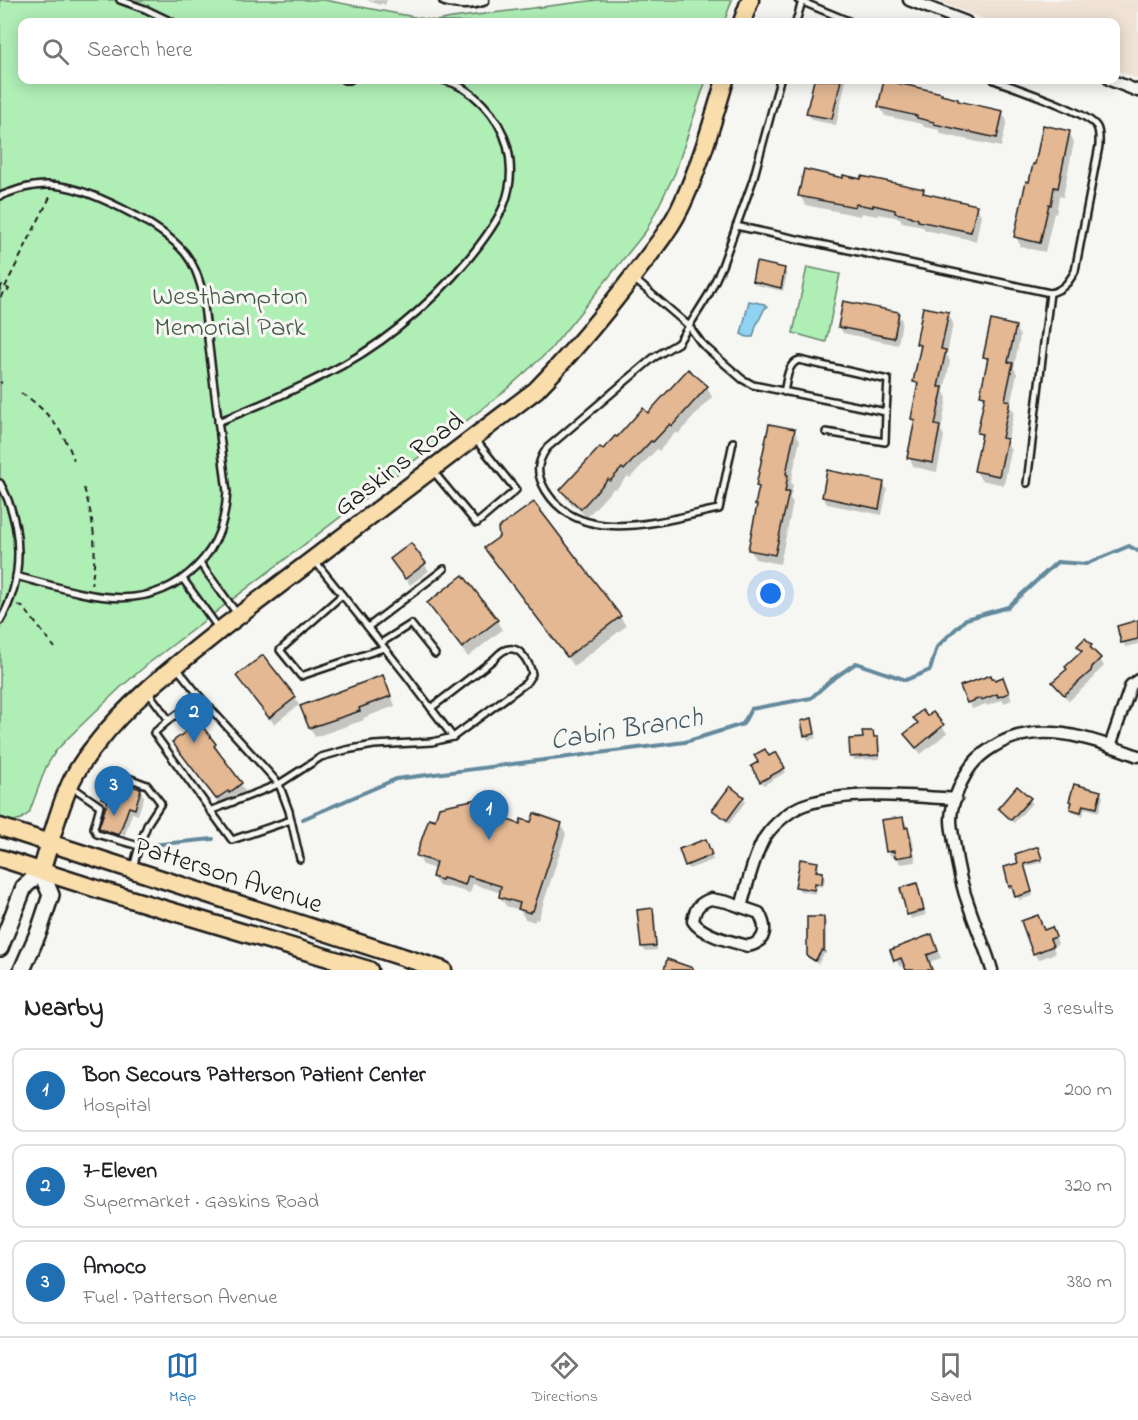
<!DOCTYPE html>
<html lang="en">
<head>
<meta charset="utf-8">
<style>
  :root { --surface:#fff; --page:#f2f2f2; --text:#202124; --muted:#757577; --line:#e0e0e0; --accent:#1f6fb2 }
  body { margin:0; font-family:"Indie Flower",sans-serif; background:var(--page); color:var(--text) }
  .you { position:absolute; left:771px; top:594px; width:21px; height:21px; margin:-15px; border:4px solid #fff; border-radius:50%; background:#1a73e8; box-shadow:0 0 0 9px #1a73e833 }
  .badge { display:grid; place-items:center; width:39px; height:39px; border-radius:50%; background:var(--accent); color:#fff; font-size:20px; font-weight:700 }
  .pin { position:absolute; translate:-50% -50px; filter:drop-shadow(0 2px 3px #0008) }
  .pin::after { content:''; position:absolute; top:32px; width:21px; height:18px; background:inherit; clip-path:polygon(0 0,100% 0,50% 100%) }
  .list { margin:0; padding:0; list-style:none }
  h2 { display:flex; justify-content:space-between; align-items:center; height:78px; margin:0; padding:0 24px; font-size:26px }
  h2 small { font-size:20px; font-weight:400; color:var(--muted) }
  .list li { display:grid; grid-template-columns:39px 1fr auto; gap:18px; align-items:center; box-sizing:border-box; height:84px; margin:0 12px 12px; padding:0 12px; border:2px solid var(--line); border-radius:12px }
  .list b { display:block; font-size:22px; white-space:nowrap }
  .list p { margin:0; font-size:20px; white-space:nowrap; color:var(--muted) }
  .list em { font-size:20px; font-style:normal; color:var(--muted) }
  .icon { flex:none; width:33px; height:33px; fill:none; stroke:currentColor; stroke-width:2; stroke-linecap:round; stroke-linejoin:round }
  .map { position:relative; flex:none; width:1138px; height:970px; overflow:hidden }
  .search { position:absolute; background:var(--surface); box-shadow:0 3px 15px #0003; left:18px; right:18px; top:18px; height:66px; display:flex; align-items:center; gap:15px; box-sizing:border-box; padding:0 21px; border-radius:12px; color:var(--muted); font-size:22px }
  .sheet { height:366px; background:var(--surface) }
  nav { display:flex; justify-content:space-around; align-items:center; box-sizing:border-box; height:84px; border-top:2px solid var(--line); background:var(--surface); font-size:16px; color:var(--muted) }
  nav a { display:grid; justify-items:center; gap:3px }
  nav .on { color:var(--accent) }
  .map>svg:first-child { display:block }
</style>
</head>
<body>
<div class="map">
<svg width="1138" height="970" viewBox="0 0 1138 970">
  <rect width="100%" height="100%" fill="#f6f6f2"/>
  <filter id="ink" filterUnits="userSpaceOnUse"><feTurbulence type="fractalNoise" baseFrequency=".0167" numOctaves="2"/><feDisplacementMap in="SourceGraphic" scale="12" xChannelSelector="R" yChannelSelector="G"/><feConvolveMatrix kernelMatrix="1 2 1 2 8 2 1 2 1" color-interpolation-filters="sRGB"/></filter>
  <g filter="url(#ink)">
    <path fill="#f0e3d6" d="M934,0h204v79l-22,-9v-48h-124z"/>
    <g fill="#afefb6" stroke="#668669" stroke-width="1.5">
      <path d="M0,0h324l112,21 16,-3 145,-18h135l-8,22h-702v58h684l-31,93 -29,58 -96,119 -51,46 -350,267 -28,24 -52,50 -14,15 -9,15 -17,46 -8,6 -7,2 -14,-2z"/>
      <path d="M807,267l33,7 -14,68 -33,-9z"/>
    </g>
    <path fill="#90d2f1" stroke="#62899c" stroke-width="1.5" d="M749,301l15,3 3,3 -2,1 -9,18 -3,11h-6l-6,-3z"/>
    <g fill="#0003" fill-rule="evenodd">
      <path d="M367,0h20l-2,5 -4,-2 -1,2z"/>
      <path d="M815,80h31l-10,45 -24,-5 -4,-6z"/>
      <path d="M941,94l2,3 16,6 43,9 5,9 -6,26 -60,-13 -2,-4 -15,-3 -2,-3 -37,-8 -5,-9z"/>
      <path d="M1069,132l5,10 -11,55 -4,-1 -3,18 -2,-1 -9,39 -24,-5 -5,-10 14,-53z"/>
      <path d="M844,179l79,11 4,6 49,10 5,9 -5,26 -51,-11 -2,-3 -5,-1 -1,-1 -15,-3 -2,-4 -22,-4v2l-17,-3 -1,3 -55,-11 -5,-10z"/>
      <path d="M784,270l3,4 -4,17 -27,-6 -3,-4z"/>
      <path d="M948,313l5,10 -6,32 3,6 -6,31 3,6 -6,32 3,6 -7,36 -23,-5 -5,-9 6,-34 -3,-5 6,-31 -3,-6 6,-32 -4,-7z"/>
      <path d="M898,314l4,7 -4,24 -55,-12 -4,-7z"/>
      <path d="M1015,327l5,9 -6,32 3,6 -7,32 4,6 -7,31 4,7 -7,35 -23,-5 -5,-9 6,-32 -3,-6 6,-32 -3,-6 6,-31 -3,-7z"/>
      <path d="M707,387l5,10 -34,37 -2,-2 -17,19 -2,-2 -27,29 -2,-2 -12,13 -2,-1 -27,29 -20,-17 -5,-10 55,-50 31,-25z"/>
      <path d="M794,431l6,9 -9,42 2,4 -3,12 3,5 -13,61 -25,-5 -5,-10 8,-41 -1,-4 3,-15 -2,-3z"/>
      <path d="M883,483l4,7 -5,25 -55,-11 -4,-7z"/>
      <path d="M534,504l86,113 6,9 -52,40 -83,-108 -5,-9 15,-12z"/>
      <path d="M411,545l18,26 -19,14 -18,-25z"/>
      <path d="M429,604l68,17 5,9 -34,27 -34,-44z"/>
      <path d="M1138,622v22l-13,3 -6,-20z"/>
      <path d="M1078,646h13l13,20 -8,8 -2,4 -25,23 -11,-12 -4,-7 14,-13 14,-16z"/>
      <path d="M238,676l57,22 4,7 -25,19z"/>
      <path d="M383,677l5,9 7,20 -32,12 1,2 -49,17 -5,-9z"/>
      <path d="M1003,679l9,21 -8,3 -2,-3 -15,6 -1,-2 -14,5 -10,-22 33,-5zM1003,690l1,2 -23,10v-3z"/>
      <path d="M933,714l14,19 -26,21 -11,-13 9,-17z"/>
      <path d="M811,720l2,4 3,14 -8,2 -2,-4 -3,-14z"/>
      <path d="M199,724l16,21 4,7 -2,1 28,38 -11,8 -2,-3 -11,9 -47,-62z"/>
      <path d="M873,732l2,7 2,-1 2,5 1,16 -26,1 -2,-4 12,-17z"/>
      <path d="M775,754l11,18 -22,13 -11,-19z"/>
      <path d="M140,790l4,7 -6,18 -6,-2 -7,22 -21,-6v3l20,6 -1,3 -17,-5 -5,-9 7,-22 -6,-7z"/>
      <path d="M1100,792l3,5 -4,15 -14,-4 -2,8 -9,-3 -2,-4 1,-4 -2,-4z"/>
      <path d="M743,798l2,4 -16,22 -13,-10 -2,-4z"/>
      <path d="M1030,799l2,4 -18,20 -12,-11 -2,-4z"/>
      <path d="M482,802l3,5 11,4 6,9 19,6 11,-2h29l5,10 -28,86 -3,-1v3l-10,-3 -5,-9 -14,-4 -6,-10 1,-3 -28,-9 -3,9 -22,-6 -1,1 -8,-2 -6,-9 2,-8 -12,-4 -5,-9 18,-35z"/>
      <path d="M903,818l9,18 4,26 -16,2 -3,-7 -5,1 -4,-7z"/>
      <path d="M707,845l6,15 -24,9 -3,-4z"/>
      <path d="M1038,849l5,13 -18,5 8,29 -14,4 -4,-11 -2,1 -2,-4 9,-22z"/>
      <path d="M817,863l2,4 -1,6 4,1 3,4 -2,9 -6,-1 -1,8 -16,-3 -3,-4z"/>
      <path d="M918,889l8,26 -15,4 -2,-5z"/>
      <path d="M652,909l3,5 2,36 -12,1 -3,-4 -3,-36z"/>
      <path d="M1038,916l6,15 11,4 3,9 -5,2 2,7 -17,7 -4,-7z"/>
      <path d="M824,918l2,4v32h-2l-6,10 -7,-4 -2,-4z"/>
      <path d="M935,943l6,15 -12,4 3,8h-25l-2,-5 -5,2 -4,-7z"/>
    </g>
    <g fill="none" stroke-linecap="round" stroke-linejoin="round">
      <g stroke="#62899c" stroke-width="4">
        <path d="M303,819l93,-40 289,-37 58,-18 8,-15 60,-11 19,-17 26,-18 50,17 24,-10 7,-23 29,-28 42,-12 49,-45 29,2 43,-18 9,5"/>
        <path d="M151,845l62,-6"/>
      </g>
    </g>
    <g fill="#e3b893" stroke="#1c1c1c" stroke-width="1.5">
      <path d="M814,80h27l-9,39 -26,-5z"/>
      <path d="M884,80l58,13 -1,2 17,4v2l45,10 -6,27 -63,-14v-2l-17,-4v-2l-39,-9z"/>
      <path d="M1043,125l27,6 -12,57 -4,-1 -3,18 -2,-1 -9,39 -26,-6 12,-56 3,1 4,-18h2z"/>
      <path d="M804,169l39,9v-3l18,4v-3l10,2 53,11 -1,4 54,12 -6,27 -53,-11v-2l-7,-2v-1l-16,-3v-3l-22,-5v2l-17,-3 -1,3 -57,-11z"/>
      <path d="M756,262l29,6 -4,20 -29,-7z"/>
      <path d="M843,301l56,11 -5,26 -56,-11z"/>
      <path d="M923,307l26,5 -8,37 5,1 -8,37h5l-8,38 5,1 -7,37 -26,-5 8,-38 -4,-1 7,-36 -5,-1 8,-37 -5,-1z"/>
      <path d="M991,320l25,6 -8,36 5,1 -8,37 5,1 -8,37 5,1 -8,37 -25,-5 8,-37 -5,-1 8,-37 -5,-1 8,-37 -5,-1z"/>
      <path d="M688,369l20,17 -36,40 -2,-2 -17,18 -2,-1 -27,29 -2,-2 -12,13 -2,-2 -27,30 -21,-19 40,-43 3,2 12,-13 2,1 26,-29 5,5z"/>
      <path d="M769,424l26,5 -9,45 2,1 -3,17h4l-14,63 -27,-5 9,-45h-2l4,-18 -3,-1z"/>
      <path d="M827,470l57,12 -5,27 -57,-12z"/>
      <path d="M534,502l87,114 -54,41 -83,-109 15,-11 -1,-9z"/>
      <path d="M411,543l15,20 -21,16 -15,-20z"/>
      <path d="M463,575l35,45 -36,28 -35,-45z"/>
      <path d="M1138,620v19l-17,4 -4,-17z"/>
      <path d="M1085,638l7,7 -2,2 11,11 -9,9 -1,4 -27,24 -12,-13 15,-13 -2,-2 17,-16 -5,-5z"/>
      <path d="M263,655l33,42 -27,21 -33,-42z"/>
      <path d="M383,675l8,21 -32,12 1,3 -51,17 -9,-22z"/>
      <path d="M991,675l1,3h2l1,2 8,-3 6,16 -11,4 -1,-3 -15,6 -1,-2 -14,5 -7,-17z"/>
      <path d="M922,710l5,6 6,-4 11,13 -28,23 -12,-14 14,-11 -5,-5z"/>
      <path d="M812,718l3,16 -11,2 -3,-15z"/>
      <path d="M199,722l17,22 -2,2 28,37 -13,10 -1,-2 -12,8 -44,-57z"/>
      <path d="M862,731h11l1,6h4l1,18 -29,2 -1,-18 14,-1z"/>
      <path d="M765,749l4,7 7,-4 9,16 -25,14 -9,-16 7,-4 -4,-7z"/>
      <path d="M107,778l34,11 -6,20 -6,-2 -10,28 -19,-6 -1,-2 9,-27 -7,-2z"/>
      <path d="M1074,784l27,7 -4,17 -14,-3 -2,7 -11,-3 2,-7 -3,-1z"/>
      <path d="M730,786l14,11 -17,23 -15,-10z"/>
      <path d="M1017,786l14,12 -20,22 -13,-12z"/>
      <path d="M477,799l6,2 -1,3 15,6 -2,6 25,8 1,-5 10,3 3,-9 28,10 -29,88h-3v2l-12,-4 2,-6 -21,-6 2,-11 -33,-10 -3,9 -22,-7 -1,2 -10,-3 4,-15 -20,-6 13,-38 6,2 4,-13z"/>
      <path d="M903,817l2,11 3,-1 5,28 -18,3 -1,-7 -8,1 -5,-32z"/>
      <path d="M706,839l6,16 -27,11 -6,-17z"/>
      <path d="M1036,847h2l4,12 -18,5 8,28 -17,5 -3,-11 -3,1 -5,-20 14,-4 -3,-9z"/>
      <path d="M800,859l18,3 -2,9 7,1 -1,12 -7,-1 -1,7 -19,-3z"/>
      <path d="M917,883l7,27 -17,5 -7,-27z"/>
      <path d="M653,908l3,38 -15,1 -4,-37z"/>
      <path d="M1038,915l6,15 8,-3 4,10 -6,2 3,7 -20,8 -12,-33z"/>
      <path d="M807,917h17v34l-2,-1 -7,11 -8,-5z"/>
      <path d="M932,934l6,17 -11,4 5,15h-26l-5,-12 -7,3 -4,-11z"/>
      <path d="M667,959l26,9v2h-29z"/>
    </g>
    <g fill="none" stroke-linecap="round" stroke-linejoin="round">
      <g stroke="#1c1c1c" stroke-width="10">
        <g id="lane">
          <path d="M120,0l25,9 27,13"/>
          <path d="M798,0l53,22"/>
          <path d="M796,22l6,-21"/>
          <path d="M344,80h6"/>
          <path d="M0,196c16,-6 32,-12 50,-11 36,1 111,39 135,68 9,11 13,23 17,37l25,202c-2,29 -9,53 -30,74 -53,54 -118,26 -181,10"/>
          <path d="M736,226l314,67c13,-3 19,-11 25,-22l24,-125c0,-7 1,-13 -2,-19 -8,-15 -84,-40 -103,-47"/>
          <path d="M634,279l55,47 13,18 40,35 11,6 133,27 2,-32 -89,-20c-12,4 -12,20 -15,32"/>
          <path d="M218,422c35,-14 70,-29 104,-46 58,-28 107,-70 148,-119 29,-36 49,-65 37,-112 -8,-29 -35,-58 -64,-65"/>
          <path d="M826,432l59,10 1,-30"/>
          <path d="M733,442l-14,67c-53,10 -137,40 -173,-18 -10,-17 -10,-27 1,-43l106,-90 25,-15 11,-17 20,-32 13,-28 31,-86 27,-100"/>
          <path d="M433,471l43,52h1l39,-33 -41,-51"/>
          <path d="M0,483c23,42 25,96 0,138"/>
          <path d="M1027,483l23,-190"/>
          <path d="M315,561l91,114 47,62"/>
          <path d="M200,563l38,52"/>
          <path d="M183,579l36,50"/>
          <path d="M342,595l-62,55 21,26 83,-28"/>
          <path d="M368,627l76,-58"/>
          <path d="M381,643l30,-19 24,30"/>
          <path d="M177,668l24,30 78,86 10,27 11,48"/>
          <path d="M148,692l21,28 -15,13 78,107 59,-20"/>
          <path d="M169,720l32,-22"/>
          <path d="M71,786l29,20 -6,22 3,6 42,12 9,-23 13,-20 -14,-18 -32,-12"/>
          <path d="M210,811l69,-27 42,-27 25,-7 28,-5 58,-3 21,-5 73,-54 6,-9c-2,-10 -11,-27 -23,-25 -6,0 -11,6 -15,10 -21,17 -42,33 -63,49"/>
          <path d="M133,868l6,-22"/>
        </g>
      </g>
      <g stroke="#1c1c1c" stroke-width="15">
        <g id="street">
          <path d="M445,0c14,4 24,4 38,0"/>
          <path d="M909,0l57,22"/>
          <path d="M1110,80l28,11"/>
          <path d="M1110,746l21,-61 7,-5"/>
          <path d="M711,899l16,3 32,11c8,14 8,29 -11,33 -16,-4 -47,-11 -55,-25 2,-13 6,-18 18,-22z"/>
          <path d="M741,907c6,-21 13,-52 24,-70 8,-12 25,-27 39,-32 45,-15 105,-9 152,-6"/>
          <path d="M992,970c-6,-21 -15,-40 -22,-61 -8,-21 -13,-44 -16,-67 -1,-7 -3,-15 -3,-22 0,-15 8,-35 16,-48 6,-10 16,-19 26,-25 45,-29 99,-8 145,9"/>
        </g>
      </g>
      <g stroke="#1c1c1c" stroke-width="20">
        <path id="secondary" d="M0,948l24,-61 17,-15 10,23 -12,36 -17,39"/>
      </g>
      <g stroke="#1c1c1c" stroke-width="21">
        <g id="primary">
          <path d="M742,22l8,-22"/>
          <path d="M0,827l443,143"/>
          <path d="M0,858l100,32 269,80"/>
          <path d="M41,872c10,-31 17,-63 31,-92 7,-14 16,-26 26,-38 34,-44 79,-77 122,-112l316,-240c37,-38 70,-78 101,-119 17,-22 35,-44 46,-69 18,-39 30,-82 42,-122"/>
        </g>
      </g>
      <g stroke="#1c1c1c" stroke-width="2" stroke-dasharray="6 4.5" stroke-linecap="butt">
        <path d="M5,287l47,-94"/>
        <path d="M0,290l2,-5 7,4 -3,5 -3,-1 -3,5"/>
        <path d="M0,382l2,1"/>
        <path d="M21,393c24,14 44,40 53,67"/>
        <path d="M84,488c10,32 14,64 7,97"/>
        <path d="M18,605l6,3 31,40"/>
      </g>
      <use href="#lane" stroke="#f6f6f2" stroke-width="5"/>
      <use href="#street" stroke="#f6f6f2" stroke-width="10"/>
      <use href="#secondary" stroke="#f6f6f2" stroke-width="15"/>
      <use href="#primary" stroke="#f9ddab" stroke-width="16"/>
    </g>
  </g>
  <g text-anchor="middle" stroke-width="6" stroke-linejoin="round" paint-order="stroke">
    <g font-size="27" fill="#485b4a" stroke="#f6f6f2">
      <text x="230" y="304">Westhampton<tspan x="230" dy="31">Memorial Park</tspan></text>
    </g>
    <g font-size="27" fill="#1c1c1c" stroke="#f6f6f2">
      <text transform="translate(398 463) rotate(-37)" y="9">Gaskins Road</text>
      <text transform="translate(229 874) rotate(18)" y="9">Patterson Avenue</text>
    </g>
    <g font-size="28" font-style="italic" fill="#455c67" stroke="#f6f6f2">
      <text transform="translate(626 727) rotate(-9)" y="10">Cabin Branch</text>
    </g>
  </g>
</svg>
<div class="you"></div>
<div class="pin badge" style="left:489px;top:840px">1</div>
<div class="pin badge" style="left:194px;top:743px">2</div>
<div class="pin badge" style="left:114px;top:816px">3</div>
<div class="search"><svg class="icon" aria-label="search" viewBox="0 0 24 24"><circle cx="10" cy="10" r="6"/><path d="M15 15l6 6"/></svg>Search here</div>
</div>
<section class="sheet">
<h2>Nearby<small>3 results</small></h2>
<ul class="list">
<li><span class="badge">1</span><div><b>Bon Secours Patterson Patient Center</b><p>Hospital</p></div><em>200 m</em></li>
<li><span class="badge">2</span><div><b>7-Eleven</b><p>Supermarket · Gaskins Road</p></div><em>320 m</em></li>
<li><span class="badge">3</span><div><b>Amoco</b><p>Fuel · Patterson Avenue</p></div><em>380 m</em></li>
</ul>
</section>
<nav>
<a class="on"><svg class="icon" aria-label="map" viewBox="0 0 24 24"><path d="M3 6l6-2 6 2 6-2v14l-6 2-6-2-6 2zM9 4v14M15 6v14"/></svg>Map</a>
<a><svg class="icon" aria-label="directions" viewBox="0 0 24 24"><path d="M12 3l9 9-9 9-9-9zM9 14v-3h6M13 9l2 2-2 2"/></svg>Directions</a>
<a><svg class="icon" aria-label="saved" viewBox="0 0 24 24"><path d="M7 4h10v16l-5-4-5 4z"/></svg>Saved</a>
</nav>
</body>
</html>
